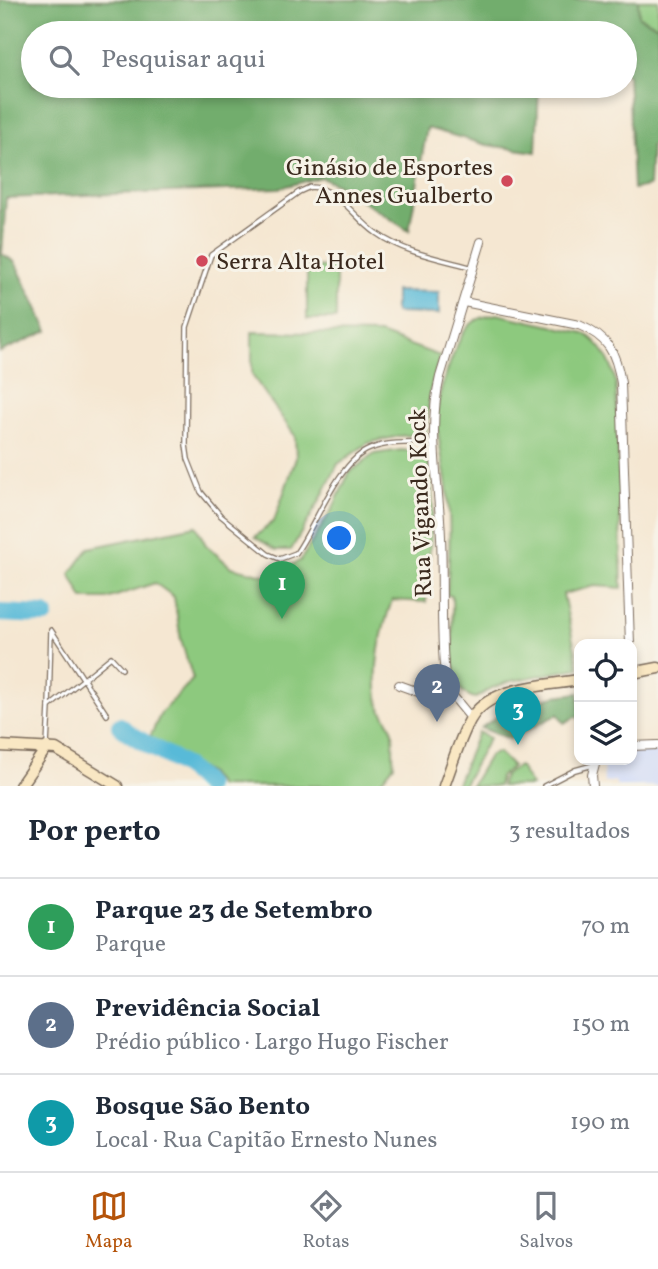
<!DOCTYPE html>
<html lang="pt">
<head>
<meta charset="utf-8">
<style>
  :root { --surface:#fff; --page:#f6f6f7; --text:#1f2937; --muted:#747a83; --line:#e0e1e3; --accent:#b45309 }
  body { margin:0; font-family:Vollkorn,serif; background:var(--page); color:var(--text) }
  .controls { position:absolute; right:21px; bottom:21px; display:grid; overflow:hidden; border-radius:14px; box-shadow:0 4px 10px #0003 }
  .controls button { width:63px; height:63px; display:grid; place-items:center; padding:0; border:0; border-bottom:2px solid var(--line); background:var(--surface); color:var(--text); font:35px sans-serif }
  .you { position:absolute; left:340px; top:539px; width:24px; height:24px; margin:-18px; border:5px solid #fff; border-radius:50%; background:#1a73e8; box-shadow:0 0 0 10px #1a73e833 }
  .badge { display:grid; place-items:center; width:46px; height:46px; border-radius:50%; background:var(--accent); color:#fff; font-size:23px; font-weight:700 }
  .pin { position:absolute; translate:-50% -58px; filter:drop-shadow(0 2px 4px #0008) }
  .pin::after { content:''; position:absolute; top:37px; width:24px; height:21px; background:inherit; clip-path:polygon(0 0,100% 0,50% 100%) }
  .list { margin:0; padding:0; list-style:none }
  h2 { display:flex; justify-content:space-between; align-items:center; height:91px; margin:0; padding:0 28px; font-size:30px }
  h2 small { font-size:23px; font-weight:400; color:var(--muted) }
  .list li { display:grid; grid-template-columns:46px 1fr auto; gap:21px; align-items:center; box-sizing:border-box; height:98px; padding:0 28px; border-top:2px solid var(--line) }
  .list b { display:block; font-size:26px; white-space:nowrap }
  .list p { margin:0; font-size:23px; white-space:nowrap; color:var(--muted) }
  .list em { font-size:23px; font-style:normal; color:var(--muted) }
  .icon { flex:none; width:38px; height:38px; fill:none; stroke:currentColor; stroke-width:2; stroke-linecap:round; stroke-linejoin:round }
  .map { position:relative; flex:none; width:658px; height:786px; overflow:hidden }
  .search { position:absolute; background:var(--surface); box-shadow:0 4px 10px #0003; left:21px; right:21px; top:21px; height:77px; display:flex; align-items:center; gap:18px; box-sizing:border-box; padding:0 24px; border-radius:38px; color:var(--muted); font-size:26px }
  .sheet { height:385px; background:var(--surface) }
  nav { display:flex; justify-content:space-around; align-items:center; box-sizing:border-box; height:98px; border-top:2px solid var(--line); background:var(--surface); font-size:19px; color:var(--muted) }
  nav a { display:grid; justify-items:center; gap:4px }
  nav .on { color:var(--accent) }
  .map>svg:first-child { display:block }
</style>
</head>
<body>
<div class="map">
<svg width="658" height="786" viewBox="0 0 658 786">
  <rect width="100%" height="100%" fill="#f7f3e8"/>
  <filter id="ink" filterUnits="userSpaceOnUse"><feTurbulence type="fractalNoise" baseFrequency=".0143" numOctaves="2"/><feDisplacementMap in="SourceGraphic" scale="14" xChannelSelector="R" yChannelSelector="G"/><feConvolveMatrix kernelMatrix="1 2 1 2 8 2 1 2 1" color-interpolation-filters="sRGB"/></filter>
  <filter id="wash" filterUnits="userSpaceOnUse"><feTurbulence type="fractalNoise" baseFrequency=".00686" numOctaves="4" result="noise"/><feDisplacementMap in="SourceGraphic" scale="28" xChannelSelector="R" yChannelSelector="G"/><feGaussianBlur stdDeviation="1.57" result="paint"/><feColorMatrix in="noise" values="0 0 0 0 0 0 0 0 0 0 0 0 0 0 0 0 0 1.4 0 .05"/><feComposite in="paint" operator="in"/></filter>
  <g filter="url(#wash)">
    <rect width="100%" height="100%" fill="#f5e7d2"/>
    <path fill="#cfdafa" d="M658,750v36h-41l-2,-5 -11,2 -1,-23h29v-9z"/>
    <g fill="#8dc97e" stroke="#647a4e" stroke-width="2">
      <path d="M638,0h20v26l-19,-9z"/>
      <rect x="307" y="267" width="29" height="52"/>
      <path d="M497,314l87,19c19,12 28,29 32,50l6,205 -27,-2 -32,8 16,74 -68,13 -19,7 -16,10c-13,-2 -20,-14 -23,-26l-1,-76 -5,-1c2,-33 4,-65 1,-97 -2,-29 -12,-57 -11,-86 0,-16 20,-74 31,-85 8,-9 18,-11 29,-13z"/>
      <path d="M252,332l128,2 60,22 -10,36 -4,42 -26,2 -32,7 -30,21 -19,38 -28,48h-15l-21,-13 19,-16 22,-63 -1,-22 -43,-61z"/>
      <path d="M401,450l28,3 4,52 -7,97 -34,-2c-11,33 -20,68 -13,103 2,11 12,19 14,29 1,11 -1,22 1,33l-17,21h-158l-11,-13 -59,-34 12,-26 32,-34 -12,-39 -7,-43 -19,-14 -48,16h-24l-13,-25 19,-26 107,-22 10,19 25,22 37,9 32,-15 33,-53 16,-35 25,-19z"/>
      <path d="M478,732l11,6 -26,48h-7z"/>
      <path d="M498,752l14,14 -12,11 -2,9h-27l18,-30z"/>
      <path d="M519,766l13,20h-31c1,-12 9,-15 18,-20z"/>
    </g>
    <g fill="#72ad6d" stroke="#566c46" stroke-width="2">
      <path d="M0,0h638l1,17 19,9v115l-7,5 -2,40 -16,3 -5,-114 -3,-1v-41h-592v53h506l-3,66 -49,-7 -60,-17 -18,103 -69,-45 -19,-9 -42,11 -273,10 -4,56 13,8 33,69 -48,21z"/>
      <path d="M579,693v26l-2,-3 -13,7 -6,-9 -48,25 -29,-11 28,-20 46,-12z"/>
    </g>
    <path fill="#59bad8" stroke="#4a727b" stroke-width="2" d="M395,291l44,1v22l-44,-1z"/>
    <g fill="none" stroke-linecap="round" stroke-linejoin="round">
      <g stroke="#59bad8" stroke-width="18">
        <path d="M0,613l45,2"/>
        <path d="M120,726c26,22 65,33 86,60"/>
      </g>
    </g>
  </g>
  <g filter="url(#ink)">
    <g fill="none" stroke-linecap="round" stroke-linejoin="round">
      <g stroke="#7c6c5d" stroke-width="6">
        <g id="lane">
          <path d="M434,443c-22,0 -44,-2 -64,6 -32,12 -54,76 -74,104l-16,6 -12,-5 -47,-38 -20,-24 -13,-33 -2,-14 1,-118 24,-72 88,-63 11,-5c28,0 45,32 66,46 28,20 65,26 98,35"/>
          <path d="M49,707l2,-77 56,85"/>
          <path d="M47,745l2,-38 62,-50 11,12"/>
          <path d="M544,786l31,-16 18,-5"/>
        </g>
      </g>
      <g stroke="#7c6c5d" stroke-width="10">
        <g id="street">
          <path d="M464,302l115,23c29,12 37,27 42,58l9,261"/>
          <path d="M399,685l28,10h25"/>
          <path d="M471,718l-19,-23 -7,-19c-5,-46 -2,-93 -4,-139 -2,-54 -14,-107 -1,-160l41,-135"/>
          <path d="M632,746l26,-1"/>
          <path d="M593,786l-1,-11 4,-15"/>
        </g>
      </g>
      <g stroke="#7c6c5d" stroke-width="13">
        <g id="secondary">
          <path d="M632,673l26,-5"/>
          <path d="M0,746l56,3 61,37"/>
          <path d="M20,786l27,-39"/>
          <path d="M444,786c8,-21 15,-46 26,-66 19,-34 75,-34 109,-40"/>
        </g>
      </g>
      <use href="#lane" stroke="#fff" stroke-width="3.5"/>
      <use href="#street" stroke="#fff" stroke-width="8"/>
      <use href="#secondary" stroke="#f9e7c3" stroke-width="10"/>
    </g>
  </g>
  <g fill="#d1495b" stroke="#f7f3e8" stroke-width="2.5">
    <circle cx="507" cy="181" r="7"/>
    <circle cx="202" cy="261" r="7"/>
  </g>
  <g text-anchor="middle" stroke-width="6" stroke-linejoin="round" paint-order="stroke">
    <g font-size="24" fill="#3b2a1e" stroke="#f7f3e8" text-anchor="end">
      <text x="493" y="175">Ginásio de Esportes<tspan x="493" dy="28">Annes Gualberto</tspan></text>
      <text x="216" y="269" text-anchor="start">Serra Alta Hotel</text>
    </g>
    <g font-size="24" fill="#3b2a1e" stroke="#f7f3e8">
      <text transform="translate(420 503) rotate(-92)" y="8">Rua Vigando Kock</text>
    </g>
  </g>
</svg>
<div class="controls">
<button><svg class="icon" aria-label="locate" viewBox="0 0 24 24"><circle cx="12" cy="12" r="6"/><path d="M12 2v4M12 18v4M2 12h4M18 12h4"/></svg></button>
<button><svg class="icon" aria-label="layers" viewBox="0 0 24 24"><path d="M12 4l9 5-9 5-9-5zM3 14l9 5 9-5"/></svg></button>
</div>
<div class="you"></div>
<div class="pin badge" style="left:282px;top:619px;background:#2e9e5b">1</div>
<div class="pin badge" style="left:437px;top:722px;background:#5c6f8a">2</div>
<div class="pin badge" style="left:518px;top:745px;background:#0f9aa8">3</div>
<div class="search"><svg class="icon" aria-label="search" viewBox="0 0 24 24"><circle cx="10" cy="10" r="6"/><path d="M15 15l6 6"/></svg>Pesquisar aqui</div>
</div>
<section class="sheet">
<h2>Por perto<small>3 resultados</small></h2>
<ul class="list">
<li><span class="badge" style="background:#2e9e5b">1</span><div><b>Parque 23 de Setembro</b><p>Parque</p></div><em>70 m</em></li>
<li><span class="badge" style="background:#5c6f8a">2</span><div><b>Previdência Social</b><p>Prédio público · Largo Hugo Fischer</p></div><em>150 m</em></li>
<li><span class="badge" style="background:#0f9aa8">3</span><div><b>Bosque São Bento</b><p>Local · Rua Capitão Ernesto Nunes</p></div><em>190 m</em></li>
</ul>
</section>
<nav>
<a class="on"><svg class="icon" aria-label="map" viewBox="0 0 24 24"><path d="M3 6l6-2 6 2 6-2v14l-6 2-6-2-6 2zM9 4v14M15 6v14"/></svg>Mapa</a>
<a><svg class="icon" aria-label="directions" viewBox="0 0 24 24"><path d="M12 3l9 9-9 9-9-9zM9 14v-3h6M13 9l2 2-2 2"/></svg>Rotas</a>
<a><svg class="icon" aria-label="saved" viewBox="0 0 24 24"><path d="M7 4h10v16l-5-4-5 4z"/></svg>Salvos</a>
</nav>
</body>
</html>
